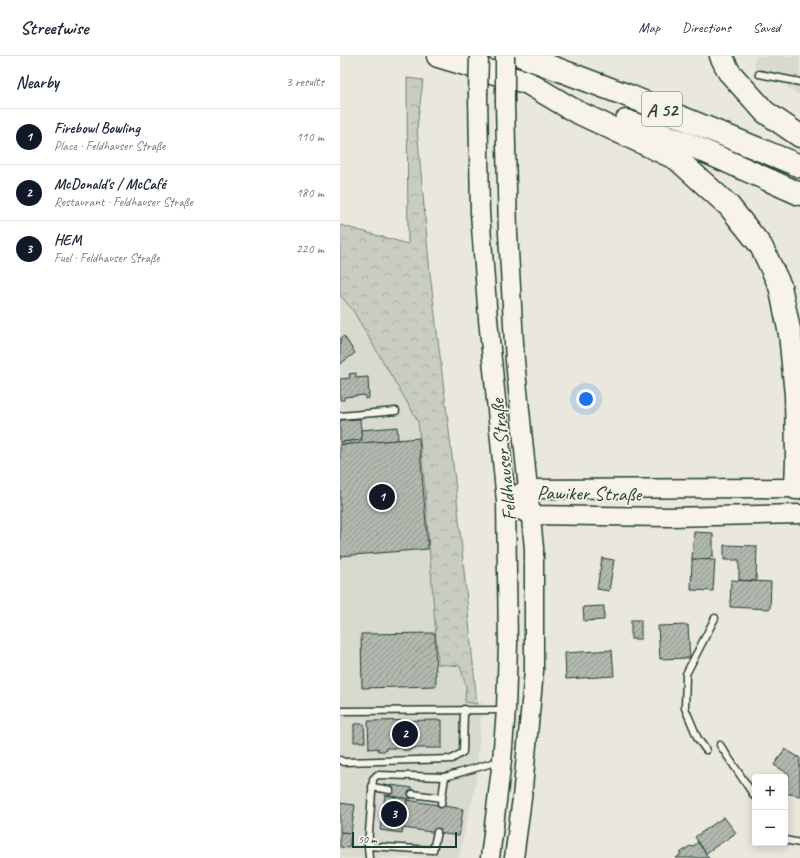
<!DOCTYPE html>
<html lang="en">
<head>
<meta charset="utf-8">
<style>
  :root { --surface:#fff; --page:#f2f2f3; --text:#1f2937; --muted:#747a83; --line:#e0e1e3; --accent:#111827 }
  body { margin:0; font-family:Caveat,sans-serif; background:var(--page); color:var(--text) }
  .controls { position:absolute; right:12px; bottom:12px; display:grid; overflow:hidden; border-radius:4px; box-shadow:0 2px 10px #0003 }
  .controls button { width:36px; height:36px; display:grid; place-items:center; padding:0; border:0; border-bottom:1px solid var(--line); background:var(--surface); color:var(--text); font:20px sans-serif }
  .scale { position:absolute; left:12px; bottom:10px; width:105px; box-sizing:border-box; padding-left:4px; border:2px solid #1f3d34; border-top:0; font-size:11px; line-height:14px; white-space:nowrap; color:#1f3d34; -webkit-text-stroke:3px #f7f3e8; paint-order:stroke }
  .you { position:absolute; left:246px; top:343px; width:14px; height:14px; margin:-10px; border:3px solid #fff; border-radius:50%; background:#1a73e8; box-shadow:0 0 0 6px #1a73e833 }
  .badge { display:grid; place-items:center; width:26px; height:26px; border-radius:50%; background:var(--accent); color:#fff; font-size:13px; font-weight:700 }
  .pin { position:absolute; translate:-50% -50%; border:2px solid #fff; box-shadow:0 1px 4px #0006 }
  .list { margin:0; padding:0; list-style:none }
  h2 { display:flex; justify-content:space-between; align-items:center; height:52px; margin:0; padding:0 16px; font-size:17px }
  h2 small { font-size:13px; font-weight:400; color:var(--muted) }
  .list li { display:grid; grid-template-columns:26px 1fr auto; gap:12px; align-items:center; box-sizing:border-box; height:56px; padding:0 16px; border-top:1px solid var(--line) }
  .list b { display:block; font-size:15px; white-space:nowrap }
  .list p { margin:0; font-size:13px; white-space:nowrap; color:var(--muted) }
  .list em { font-size:13px; font-style:normal; color:var(--muted) }
  .map { position:relative; flex:none; width:460px; height:802px; overflow:hidden }
  header { display:flex; align-items:center; gap:24px; box-sizing:border-box; height:56px; padding:0 20px; background:var(--surface); border-bottom:1px solid var(--line) }
  header strong { font-size:19px }
  nav { display:flex; gap:22px; margin-inline-start:auto; font-size:14px }
  main { display:flex }
  aside { flex:1; background:var(--surface) }
  .map>svg:first-child { display:block }
</style>
</head>
<body>
<header>
<strong>Streetwise</strong>
<nav><a>Map</a><a>Directions</a><a>Saved</a></nav>
</header>
<main>
<aside>
<h2>Nearby<small>3 results</small></h2>
<ul class="list">
<li><span class="badge">1</span><div><b>Firebowl Bowling</b><p>Place · Feldhauser Straße</p></div><em>110 m</em></li>
<li><span class="badge">2</span><div><b>McDonald's / McCafé</b><p>Restaurant · Feldhauser Straße</p></div><em>180 m</em></li>
<li><span class="badge">3</span><div><b>HEM</b><p>Fuel · Feldhauser Straße</p></div><em>220 m</em></li>
</ul>
</aside>
<div class="map">
<svg width="460" height="802" viewBox="0 0 460 802">
  <defs>
    <pattern id="forest-crowns" width="20" height="18" patternUnits="userSpaceOnUse"><rect width="20" height="18" fill="#c8ccc1"/><path d="M2 6a3 3 0 1 1 6 0M12 15a3 3 0 1 1 6 0" fill="none" stroke="#abb0a6"/></pattern>
    <pattern id="building-hatch" width="6" height="6" patternUnits="userSpaceOnUse"><rect width="6" height="6" fill="#b2b8ae"/><path d="M-1 1l2-2M0 6l6-6M5 7l2-2" fill="none" stroke="#90978e"/></pattern>
  </defs>
  <rect width="100%" height="100%" fill="#eae8dd"/>
  <filter id="ink" filterUnits="userSpaceOnUse"><feTurbulence type="fractalNoise" baseFrequency=".025" numOctaves="2"/><feDisplacementMap in="SourceGraphic" scale="8" xChannelSelector="R" yChannelSelector="G"/><feConvolveMatrix kernelMatrix="1 2 1 2 8 2 1 2 1" color-interpolation-filters="sRGB"/></filter>
  <g filter="url(#ink)">
    <g fill="#d9dacf">
      <path d="M415,0h45v39l-46,-27z"/>
      <path d="M0,239l12,14 66,112 6,58 14,185 22,2 6,20 11,18 5,-2 -6,81 -17,75h-119z"/>
    </g>
    <path fill="url(#forest-crowns)" stroke="#74847a" d="M67,22l16,2 -6,48 13,145 26,216 21,215 -12,-2 1,-16 -6,-20 -22,-2 -14,-185 -6,-58 -66,-112 -12,-14v-70l68,19z"/>
    <g fill="url(#building-hatch)" stroke="#1f3d34">
      <path d="M4,280l11,17 -15,11v-25z"/>
      <path d="M16,317v5l12,-1 1,21 -4,1v-4l-21,2v3h-4v-21l10,-1 -1,-4z"/>
      <path d="M20,363l2,21 -22,2v-22z"/>
      <path d="M57,371l1,13 -58,5v-3l22,-2 -1,-10z"/>
      <path d="M79,382l9,111 -87,7v2h-1v-113z"/>
      <path d="M354,476l19,1v23l-6,4 -15,-1z"/>
      <path d="M384,489l33,1 -1,35 -17,-1v-20h-15z"/>
      <path d="M262,502l12,2 -5,31 -12,-2z"/>
      <path d="M352,503l23,1 -2,31 -22,-1z"/>
      <path d="M391,524l40,2 -1,27 -40,-2z"/>
      <path d="M264,550v14l-20,1 -1,-14z"/>
      <rect x="291" y="564" width="10" height="19"/>
      <path d="M348,569l2,33 -30,1 -2,-33z"/>
      <path d="M95,577l1,53 -74,2 -1,-54z"/>
      <path d="M272,594l2,26 -48,3 -1,-26z"/>
      <path d="M102,664v28h-31v2h-8v-2h-17v3h-8v-3l-9,1 -1,-28z"/>
      <path d="M14,668h10l1,18h-11z"/>
      <path d="M445,693l15,9v38l-15,-3 4,-19 -15,-9z"/>
      <path d="M51,729l22,3 -2,11 -22,-3z"/>
      <path d="M45,739l22,4 -5,34 -22,-3z"/>
      <path d="M67,744l56,9 -4,27 -56,-8z"/>
      <path d="M0,747l15,2 -4,28 -11,-1z"/>
      <path d="M384,761l12,16 -30,20 -11,-16z"/>
      <path d="M0,776l11,1 -2,15 -9,-1z"/>
      <path d="M357,785l12,17h-33l4,-3v-2l10,-7 2,1 6,-5z"/>
    </g>
    <g fill="none" stroke-linecap="round" stroke-linejoin="round">
      <g stroke="#1f3d34" stroke-width="9">
        <g id="service">
          <path d="M419,18l41,8"/>
          <path d="M0,360l56,-5"/>
          <path d="M0,655l165,-1"/>
          <path d="M380,689l35,52"/>
          <path d="M366,694l-8,-11 -13,-31 1,-34 29,-56"/>
          <path d="M0,704l4,2 108,-3 11,-7 1,-43"/>
          <path d="M32,731l18,3"/>
          <path d="M72,738l30,4"/>
          <path d="M101,748l4,-27 54,-16"/>
          <path d="M445,784l15,3"/>
          <path d="M28,790l5,-67 4,-4 68,2"/>
          <path d="M29,802l-1,-12 65,4 4,-18"/>
        </g>
      </g>
      <g stroke="#1f3d34" stroke-width="21">
        <g id="secondary">
          <path d="M138,38l2,119 8,106 18,182 2,143 -2,66 -4,50 -12,98"/>
          <path d="M165,46l3,131 7,128 19,187v123l-12,127 -8,60"/>
          <path d="M177,439l10,-6 269,-1"/>
          <path d="M180,454l10,5 139,2 131,-3"/>
        </g>
      </g>
      <g stroke="#1f3d34" stroke-width="25">
        <g id="motorway">
          <path d="M98,0l87,26"/>
          <path d="M182,0l107,40 171,70"/>
          <path d="M381,0l8,16 36,40 35,24"/>
          <path d="M188,27l47,28 102,48 52,47 32,40 19,40 10,48 6,61 1,65 -1,28"/>
          <path d="M286,65l60,22 114,51"/>
        </g>
      </g>
      <use href="#service" stroke="#f7f3e8" stroke-width="6"/>
      <use href="#secondary" stroke="#f7f3e8" stroke-width="18"/>
      <use href="#motorway" stroke="#f7f3e8" stroke-width="22"/>
      <g stroke="#1f3d34" stroke-width="21" stroke-linecap="butt">
        <g id="secondary-bridge">
          <path d="M165,0v46"/>
          <path d="M138,38l1,-38"/>
        </g>
      </g>
      <use href="#secondary-bridge" stroke="#f7f3e8" stroke-width="18"/>
    </g>
  </g>
  <g text-anchor="middle" stroke-width="3.5" stroke-linejoin="round" paint-order="stroke">
    <rect fill="#f7f3e8" stroke="#60746a" stroke-width="1" x="302" y="36" width="40" height="34" rx="3"/>
    <g font-size="19" font-weight="bold" fill="#1f3d34">
      <text x="322" y="60">A 52</text>
    </g>
    <g font-size="20" fill="#1f3d34" stroke="#f7f3e8">
      <text transform="translate(163 404) rotate(-96)" y="7">Feldhauser Straße</text>
      <text transform="translate(249 437) rotate(1)" y="7">Pawiker Straße</text>
    </g>
  </g>
</svg>
<div class="controls">
<button>+</button>
<button>−</button>
</div>
<div class="scale">50 m</div>
<div class="you"></div>
<div class="pin badge" style="left:42px;top:441px">1</div>
<div class="pin badge" style="left:65px;top:678px">2</div>
<div class="pin badge" style="left:54px;top:758px">3</div>
</div>
</main>
</body>
</html>
